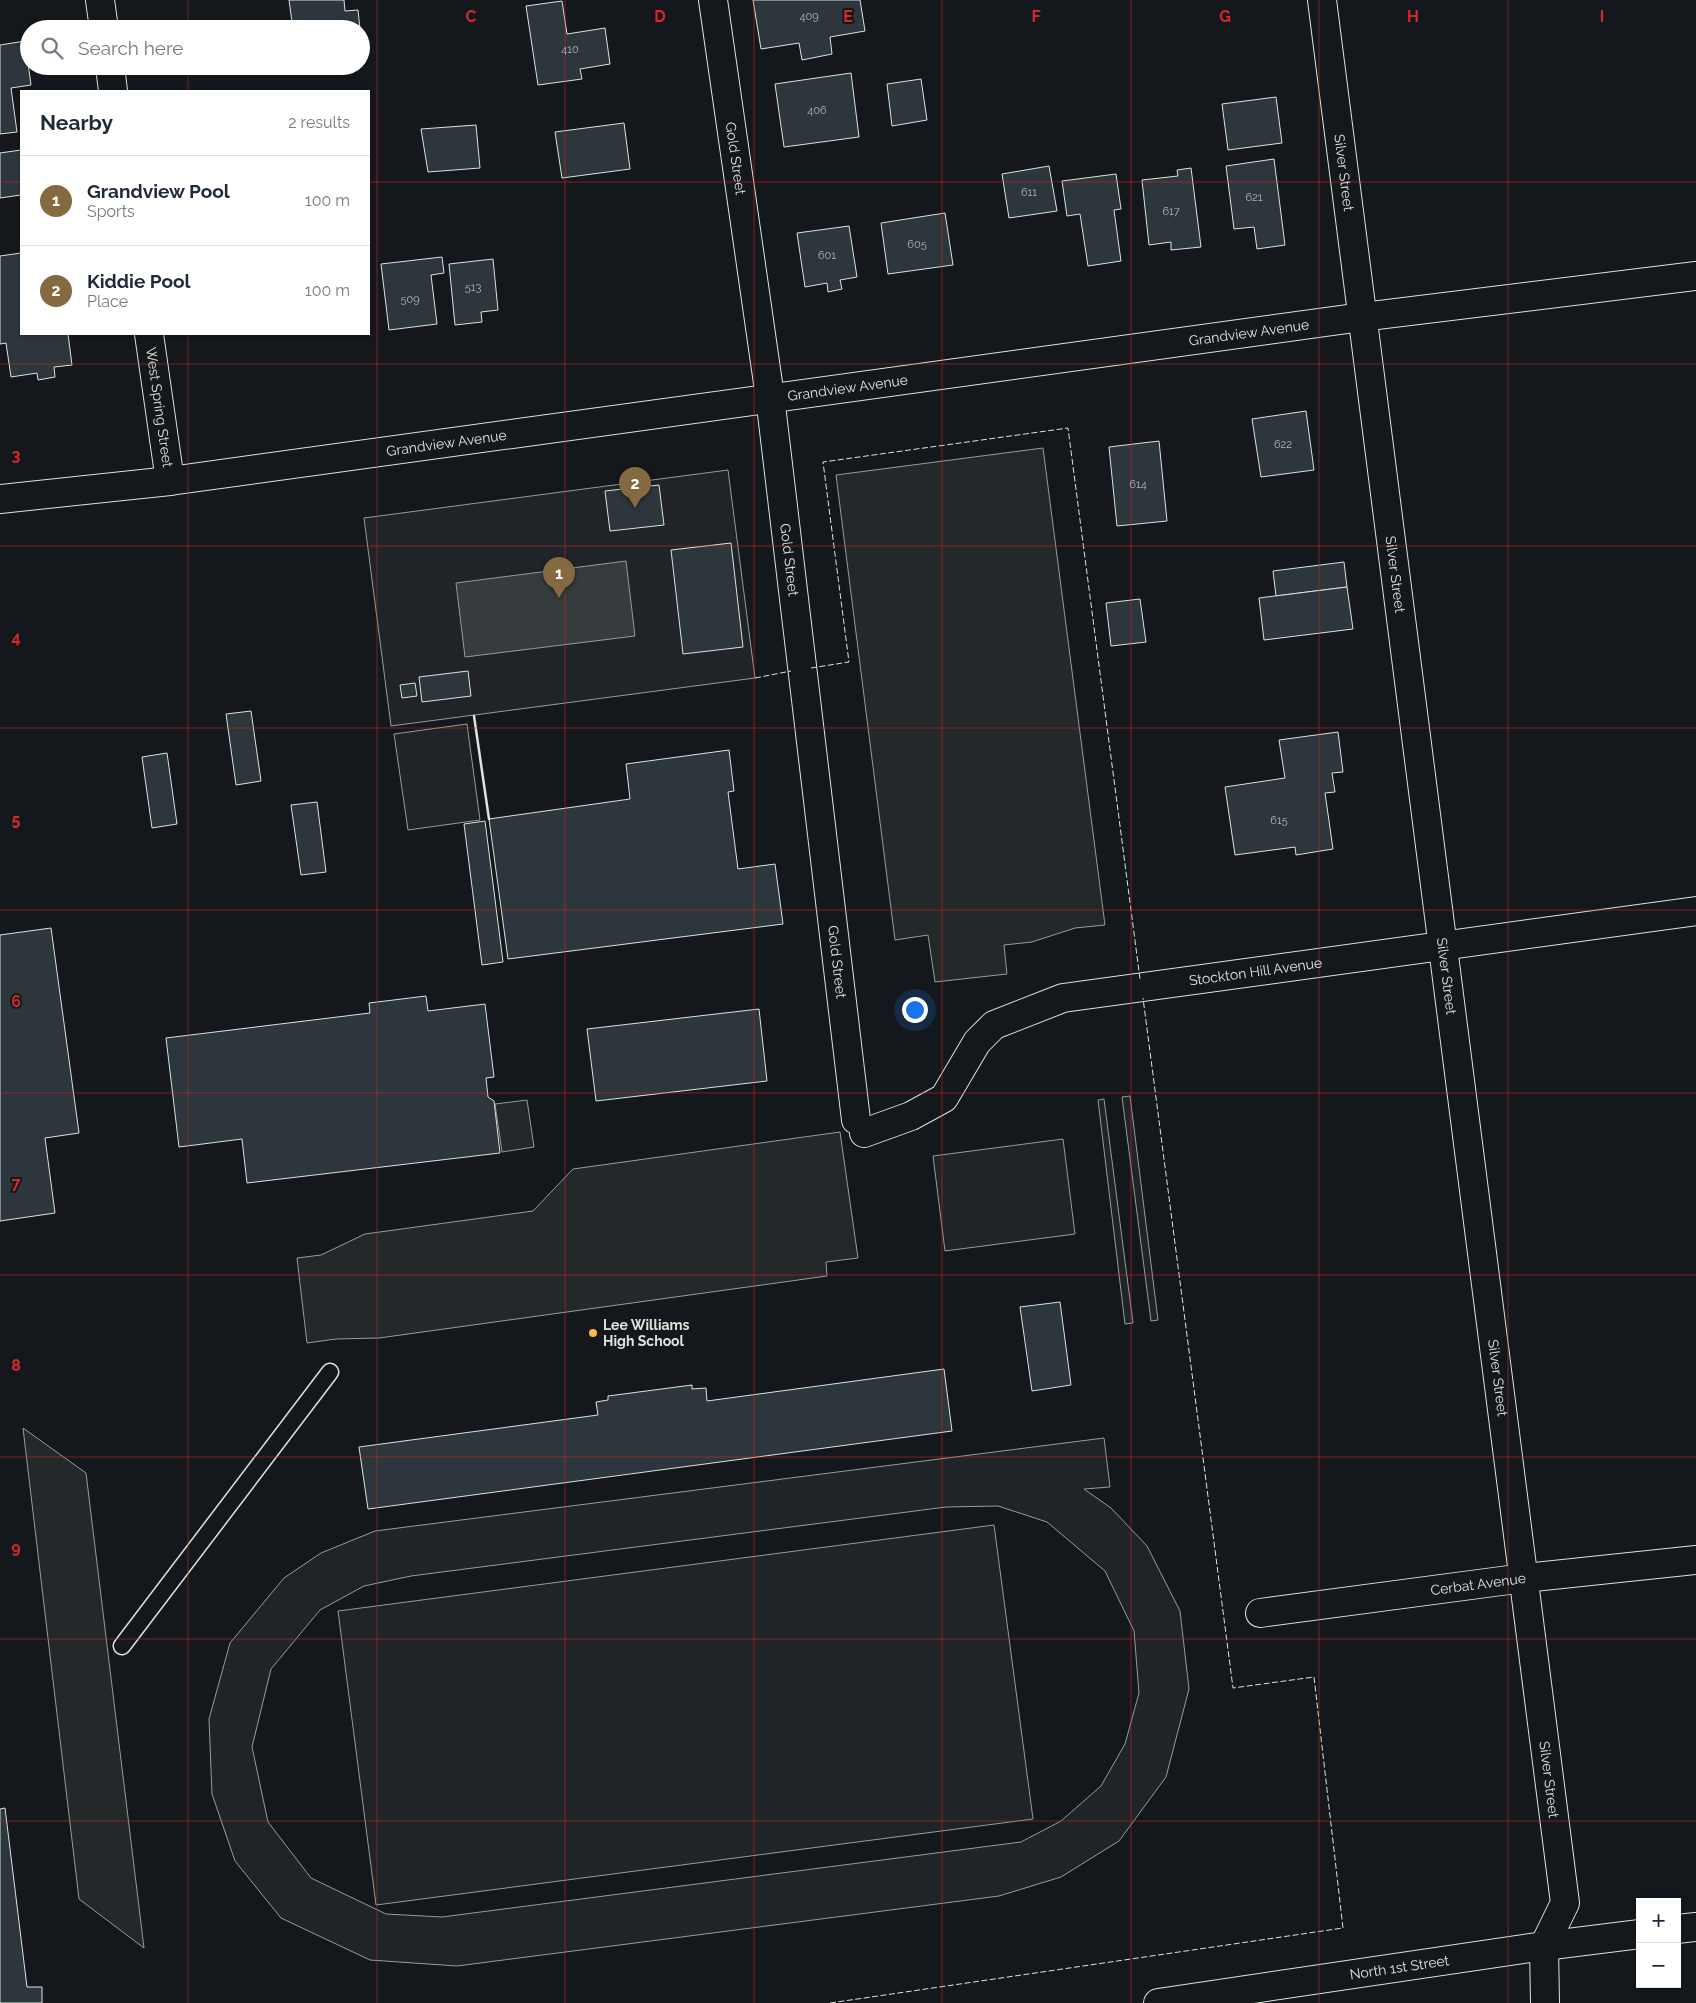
<!DOCTYPE html>
<html lang="en">
<head>
<meta charset="utf-8">
<style>
  :root { --surface:#fff; --page:#f2f2f3; --text:#1f2937; --muted:#747a83; --line:#e0e1e3; --accent:#846941 }
  body { margin:0; font-family:Raleway,sans-serif; background:var(--page); color:var(--text) }
  .controls { position:absolute; right:15px; bottom:15px; display:grid; overflow:hidden; border-radius:0px; box-shadow:0 1px 4px #0004 }
  .controls button { width:45px; height:45px; display:grid; place-items:center; padding:0; border:0; border-bottom:1px solid var(--line); background:var(--surface); color:var(--text); font:25px sans-serif }
  .you { position:absolute; left:914px; top:1009px; width:18px; height:18px; margin:-12px; border:4px solid #fff; border-radius:50%; background:#1a73e8; box-shadow:0 0 0 8px #1a73e833 }
  .badge { display:grid; place-items:center; width:32px; height:32px; border-radius:50%; background:var(--accent); color:#fff; font-size:16px; font-weight:700 }
  .pin { position:absolute; translate:-50% -41px; filter:drop-shadow(0 1px 2px #0008) }
  .pin::after { content:''; position:absolute; top:26px; width:18px; height:15px; background:inherit; clip-path:polygon(0 0,100% 0,50% 100%) }
  .list { margin:0; padding:0; list-style:none }
  h2 { display:flex; justify-content:space-between; align-items:center; height:65px; margin:0; padding:0 20px; font-size:21px }
  h2 small { font-size:16px; font-weight:400; color:var(--muted) }
  .list li { display:grid; grid-template-columns:32px 1fr auto; gap:15px; align-items:center; box-sizing:border-box; height:90px; padding:0 20px; border-top:1px solid var(--line) }
  .list b { display:block; font-size:19px; white-space:nowrap }
  .list p { margin:0; font-size:16px; white-space:nowrap; color:var(--muted) }
  .list em { font-size:16px; font-style:normal; color:var(--muted) }
  .icon { flex:none; width:28px; height:28px; fill:none; stroke:currentColor; stroke-width:2; stroke-linecap:round; stroke-linejoin:round }
  .map { position:relative; flex:none; width:1696px; height:2003px; overflow:hidden }
  .search { position:absolute; background:var(--surface); box-shadow:0 1px 4px #0004; left:20px; top:20px; width:350px; height:55px; display:flex; align-items:center; gap:12px; box-sizing:border-box; padding:0 18px; border-radius:28px; color:var(--muted); font-size:19px }
  .panel { position:absolute; background:var(--surface); box-shadow:0 1px 4px #0004; left:20px; top:90px; width:350px; height:245px; border-radius:0px }
  .map>svg:first-child { display:block }
</style>
</head>
<body>
<div class="map">
<svg width="1696" height="2003" viewBox="0 0 1696 2003">
  <rect width="100%" height="100%" fill="#14181c"/>
  <g fill="#202428" stroke="#939e99" fill-rule="evenodd">
    <path d="M728,470l27,208 -364,48 -27,-208z"/>
    <path d="M467,724l13,96 -72,10 -14,-96z"/>
    <path d="M1130,1096l28,224 -7,1 -29,-224z"/>
    <path d="M1104,1099l29,224 -8,1 -27,-224z"/>
    <path d="M1063,1139l12,95 -130,17 -12,-95z"/>
    <path d="M1104,1438l6,49 -26,2 27,19 36,38 33,65 9,78 -23,88 -47,64 -58,36 -62,19 -542,70 -87,-6 -89,-42 -46,-57 -23,-67 -3,-75 21,-76 54,-65 37,-25 54,-22zM998,1506l49,16 58,49 29,60 5,62 -14,51 -24,42 -40,35 -40,21 -579,75 -56,-3 -75,-36 -43,-56 -16,-75 19,-78 49,-59 44,-24 47,-10 535,-69z"/>
    <path d="M994,1525l39,294 -657,86 -38,-294z"/>
  </g>
  <g fill="#24282b" stroke="#939e99">
    <path d="M1043,448l62,477 -30,3 -43,14 -28,3 3,29 -72,8 -7,-47 -33,5 -59,-465z"/>
    <path d="M527,1100l7,47 -32,5 -7,-48z"/>
    <path d="M840,1132l18,126 -32,4 1,14 -448,62 -43,1 -29,4 -10,-85 24,-3 44,-21 168,-23 40,-42z"/>
    <path d="M23,1428l63,45 58,475 -65,-49z"/>
  </g>
  <path fill="#363b3e" stroke="#939e99" d="M626,561l9,75 -170,21 -9,-74z"/>
  <g fill="#2c363c" stroke="#d8e6dc">
    <path d="M289,0h55l1,11 13,-1 2,19h-67z"/>
    <path d="M753,0h107l5,31 -35,6 2,17 -30,6 -3,-17 -38,6z"/>
    <path d="M562,1l5,33 38,-6 5,36 -30,5 2,10 -44,6 -12,-79z"/>
    <path d="M25,41l6,44 -20,3 6,44 -17,2v-89z"/>
    <path d="M851,73l8,64 -75,10 -9,-63z"/>
    <path d="M921,79l6,41 -35,6 -5,-42z"/>
    <path d="M1276,97l6,46 -54,7 -6,-46z"/>
    <path d="M624,123l6,46 -68,9 -7,-46z"/>
    <path d="M476,125l4,43 -52,4 -7,-43z"/>
    <path d="M21,150v45l-21,3v-45z"/>
    <path d="M1274,159l11,86 -28,4 -3,-22 -20,2 -8,-63z"/>
    <path d="M1049,166l8,45 -48,7 -7,-44z"/>
    <path d="M1191,168l10,79 -30,3v-8l-22,3 -7,-65 36,-4 -1,-6z"/>
    <path d="M1116,174l5,35 -7,1 7,51 -33,5 -8,-52 -13,2 -5,-35z"/>
    <path d="M945,213l8,52 -65,9 -7,-51z"/>
    <path d="M849,226l8,51 -17,3 2,9 -14,3 -1,-9 -22,4 -8,-54z"/>
    <path d="M21,253v81h47l4,31 -18,2 1,10 -17,3 -1,-7 -26,4 -5,-34 -6,1v-88z"/>
    <path d="M442,257l2,16 -13,2 6,49 -48,6 -8,-66z"/>
    <path d="M493,259l5,51 -17,2 1,10 -27,3 -6,-61z"/>
    <path d="M1306,411l8,59 -53,7 -9,-58z"/>
    <path d="M1159,441l8,80 -50,5 -8,-79z"/>
    <path d="M659,485l5,40 -54,6 -5,-40z"/>
    <path d="M731,543l12,104 -60,7 -12,-104z"/>
    <path d="M1344,562l3,25 -71,9 -3,-25z"/>
    <path d="M1347,587l6,42 -89,11 -5,-42z"/>
    <path d="M1140,599l6,43 -35,4 -5,-43z"/>
    <path d="M468,671l3,25 -49,6 -3,-25z"/>
    <path d="M415,683l2,13 -15,2 -2,-13z"/>
    <path d="M251,711l10,70 -25,4 -10,-71z"/>
    <path d="M1338,732l5,40 -11,1 3,19 -10,1 8,56 -37,6 -1,-8 -60,8 -10,-68 60,-9 -6,-38z"/>
    <path d="M729,750l5,41 -6,1 10,77 37,-5 8,60 -275,35 -19,-140 141,-20 -4,-35z"/>
    <path d="M167,753l10,71 -25,4 -10,-71z"/>
    <path d="M317,802l9,70 -25,3 -10,-70z"/>
    <path d="M485,821l18,141 -21,3 -18,-141z"/>
    <path d="M51,928l28,205 -34,5 10,75 -55,8v-286z"/>
    <path d="M426,996l2,15 57,-7 9,73 -8,1 2,19 6,4 6,52 -253,30 -5,-44 -63,8 -13,-109 204,-25 -1,-10z"/>
    <path d="M759,1009l8,72 -171,20 -9,-72z"/>
    <path d="M1060,1302l11,83 -39,6 -12,-84z"/>
    <path d="M944,1369l8,62 -584,78 -9,-62 239,-32 -2,-13 12,-2v-4l84,-11v4l14,-1 1,13z"/>
    <path d="M5,1808l22,179h15v16h-42v-194z"/>
  </g>
  <g fill="none" stroke-linecap="round" stroke-linejoin="round">
    <g stroke="#d8e6dc" stroke-width="19">
      <path id="service" d="M122,1646l208,-274"/>
    </g>
    <g stroke="#d8e6dc" stroke-width="30">
      <g id="minor">
        <path d="M100,0l4,29"/>
        <path id="s1" d="M713,0l57,397 86,723"/>
        <path id="s2" d="M1322,0l243,1903 -21,43 1,57"/>
        <path d="M110,66l3,25"/>
        <path id="s3" d="M149,334l21,147"/>
        <path id="s4" d="M864,1133l47,-17 33,-18 33,-56 17,-17 69,-27 633,-87"/>
        <path id="s5" d="M1260,1613l264,-35 172,-18"/>
        <path d="M1677,1929l19,-2"/>
        <path id="s6" d="M1158,2003l386,-57 96,-12"/>
      </g>
    </g>
    <g stroke="#d8e6dc" stroke-width="30">
      <g id="secondary">
        <path id="s7" d="M0,499l170,-18 1192,-164 334,-41"/>
      </g>
    </g>
    <use href="#service" stroke="#14181c" stroke-width="16"/>
    <use href="#minor" stroke="#14181c" stroke-width="28"/>
    <use href="#secondary" stroke="#14181c" stroke-width="28"/>
    <g stroke="#d8e6dc" stroke-width="1" stroke-dasharray="6 2.5" stroke-linecap="butt">
      <path d="M811,668l38,-6 -26,-200 245,-34 72,551"/>
      <path d="M755,678l36,-7"/>
      <path d="M830,2003l513,-75 -29,-251 -81,11 -90,-690"/>
    </g>
    <path stroke="#d8e6dc" stroke-width="2.5" d="M474,716l15,103"/>
  </g>
  <path fill="none" stroke="#d62828" stroke-width="1" stroke-opacity="0.55" d="M188,0v29M377,0v2003M565,0v2003M754,0v2003M942,0v2003M1131,0v2003M1319,0v2003M1508,0v2003M188,66v25M0,182h21M369,182h1327M188,334v1669M0,364h1696M0,546h1696M0,728h1696M0,910h1696M0,1093h1696M0,1275h1696M0,1457h1696M0,1639h1696M0,1821h1696"/>
  <circle fill="#ffb74d" stroke="#14181c" stroke-width="2" cx="593" cy="1333" r="5"/>
  <g text-anchor="middle" stroke-width="4" stroke-linejoin="round" paint-order="stroke">
    <g font-size="11" fill="#adbab4">
      <text x="809" y="20">409</text>
      <text x="570" y="53">410</text>
      <text x="817" y="114">406</text>
      <text x="1029" y="196">611</text>
      <text x="1254" y="201">621</text>
      <text x="1171" y="215">617</text>
      <text x="917" y="248">605</text>
      <text x="827" y="259">601</text>
      <text x="473" y="291">513</text>
      <text x="410" y="303">509</text>
      <text x="1283" y="448">622</text>
      <text x="1138" y="488">614</text>
      <text x="1279" y="824">615</text>
    </g>
    <g font-size="14" fill="#d8e6dc" stroke="#14181c">
      <text dy="5" stroke="none"><textPath href="#s1" startOffset="160">Gold Street</textPath></text>
      <text dy="5" stroke="none"><textPath href="#s2" startOffset="174">Silver Street</textPath></text>
      <text dy="5" stroke="none"><textPath href="#s7" startOffset="1260">Grandview Avenue</textPath></text>
      <text dy="5" stroke="none"><textPath href="#s7" startOffset="855">Grandview Avenue</textPath></text>
      <text dy="5" stroke="none"><textPath href="#s3" startOffset="74">West Spring Street</textPath></text>
      <text dy="5" stroke="none"><textPath href="#s7" startOffset="450">Grandview Avenue</textPath></text>
      <text dy="5" stroke="none"><textPath href="#s1" startOffset="565">Gold Street</textPath></text>
      <text dy="5" stroke="none"><textPath href="#s2" startOffset="579">Silver Street</textPath></text>
      <text dy="5" stroke="none"><textPath href="#s1" startOffset="970">Gold Street</textPath></text>
      <text dy="5" stroke="none"><textPath href="#s4" startOffset="445">Stockton Hill Avenue</textPath></text>
      <text dy="5" stroke="none"><textPath href="#s2" startOffset="984">Silver Street</textPath></text>
      <text dy="5" stroke="none"><textPath href="#s2" startOffset="1389">Silver Street</textPath></text>
      <text dy="5" stroke="none"><textPath href="#s5" startOffset="220">Cerbat Avenue</textPath></text>
      <text dy="5" stroke="none"><textPath href="#s2" startOffset="1794">Silver Street</textPath></text>
      <text dy="5" stroke="none"><textPath href="#s6" startOffset="244">North 1st Street</textPath></text>
    </g>
    <g font-size="14" font-weight="bold" fill="#d8e6dc" stroke="#14181c" text-anchor="start">
      <text x="603" y="1330">Lee Williams<tspan x="603" dy="16">High School</tspan></text>
    </g>
  </g>
  <g font-size="16" text-anchor="middle" font-weight="bold" fill="#d62828" stroke="#14181c" stroke-width="4" stroke-linejoin="round" paint-order="stroke">
    <text x="471" y="22">C</text>
    <text x="660" y="22">D</text>
    <text x="848" y="22">E</text>
    <text x="1036" y="22">F</text>
    <text x="1225" y="22">G</text>
    <text x="1413" y="22">H</text>
    <text x="1602" y="22">I</text>
    <text x="16" y="461">3</text>
    <text x="16" y="643">4</text>
    <text x="16" y="825">5</text>
    <text x="16" y="1007">6</text>
    <text x="16" y="1189">7</text>
    <text x="16" y="1371">8</text>
    <text x="16" y="1553">9</text>
  </g>
</svg>
<div class="controls">
<button>+</button>
<button>−</button>
</div>
<div class="you"></div>
<div class="pin badge" style="left:559px;top:598px">1</div>
<div class="pin badge" style="left:635px;top:508px">2</div>
<div class="search"><svg class="icon" aria-label="search" viewBox="0 0 24 24"><circle cx="10" cy="10" r="6"/><path d="M15 15l6 6"/></svg>Search here</div>
<section class="panel">
<h2>Nearby<small>2 results</small></h2>
<ul class="list">
<li><span class="badge">1</span><div><b>Grandview Pool</b><p>Sports</p></div><em>100 m</em></li>
<li><span class="badge">2</span><div><b>Kiddie Pool</b><p>Place</p></div><em>100 m</em></li>
</ul>
</section>
</div>
</body>
</html>
